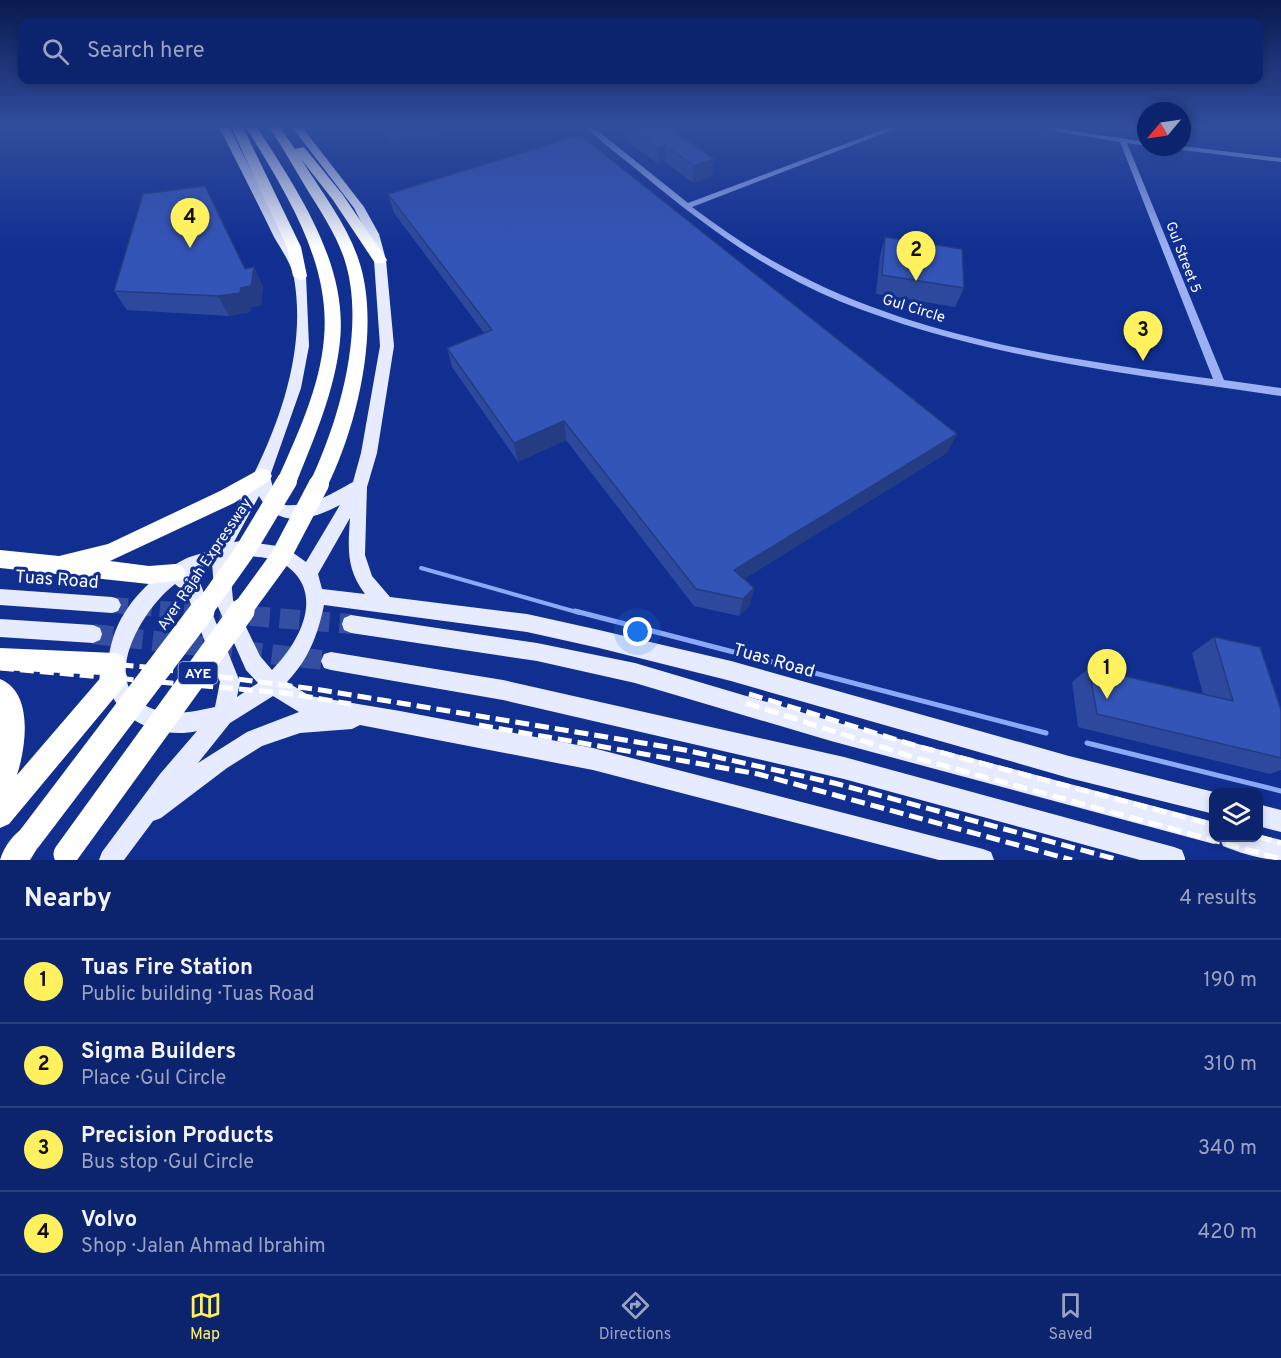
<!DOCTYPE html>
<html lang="en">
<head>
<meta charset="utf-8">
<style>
  :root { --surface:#0c236d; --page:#1a2f75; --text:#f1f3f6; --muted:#9aa4c2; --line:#2c4080; --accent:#fff05d }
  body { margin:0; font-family:Overpass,sans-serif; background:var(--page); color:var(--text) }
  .controls { position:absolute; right:18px; bottom:18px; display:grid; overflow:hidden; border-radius:12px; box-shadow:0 3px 9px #0003 }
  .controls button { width:54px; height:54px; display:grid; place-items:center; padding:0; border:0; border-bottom:2px solid var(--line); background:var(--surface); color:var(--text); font:30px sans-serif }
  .compass { position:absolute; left:1137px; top:102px; width:54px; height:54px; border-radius:50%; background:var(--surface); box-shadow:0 3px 9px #0003; rotate:241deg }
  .you { position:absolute; left:638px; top:632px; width:21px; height:21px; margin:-15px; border:4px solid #fff; border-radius:50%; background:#1a73e8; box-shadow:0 0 0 9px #1a73e833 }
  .badge { display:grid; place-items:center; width:39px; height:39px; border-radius:50%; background:var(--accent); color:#111; font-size:20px; font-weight:700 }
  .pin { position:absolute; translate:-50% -50px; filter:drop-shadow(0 2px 3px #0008) }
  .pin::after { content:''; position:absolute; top:32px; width:21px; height:18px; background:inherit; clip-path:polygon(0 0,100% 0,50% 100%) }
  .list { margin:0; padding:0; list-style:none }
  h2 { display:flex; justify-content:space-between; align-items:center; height:78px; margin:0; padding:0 24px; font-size:26px }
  h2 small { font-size:20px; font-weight:400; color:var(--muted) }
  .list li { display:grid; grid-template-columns:39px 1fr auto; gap:18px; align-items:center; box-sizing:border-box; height:84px; padding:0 24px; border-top:2px solid var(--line) }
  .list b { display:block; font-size:22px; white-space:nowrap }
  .list p { margin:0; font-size:20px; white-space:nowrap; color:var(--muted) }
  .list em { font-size:20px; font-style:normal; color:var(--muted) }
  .icon { flex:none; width:33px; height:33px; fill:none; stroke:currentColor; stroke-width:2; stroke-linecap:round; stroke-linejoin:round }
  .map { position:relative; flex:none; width:1281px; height:860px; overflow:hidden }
  .search { position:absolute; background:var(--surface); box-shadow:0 3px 9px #0003; left:18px; right:18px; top:18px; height:66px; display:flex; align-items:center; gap:15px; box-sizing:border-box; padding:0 21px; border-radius:12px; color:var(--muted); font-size:22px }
  .sheet { height:414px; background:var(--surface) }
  nav { display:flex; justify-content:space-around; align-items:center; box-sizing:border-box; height:84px; border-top:2px solid var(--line); background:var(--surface); font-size:16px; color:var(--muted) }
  nav a { display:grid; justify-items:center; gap:3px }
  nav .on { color:var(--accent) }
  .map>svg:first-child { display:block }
</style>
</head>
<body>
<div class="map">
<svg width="1281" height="860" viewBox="0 0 1281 860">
  <rect width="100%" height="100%" fill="#102f91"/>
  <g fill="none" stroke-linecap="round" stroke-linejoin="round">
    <path stroke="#8ca9f7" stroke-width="4" d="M421,568l159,45"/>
    <g stroke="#8ca9f7" stroke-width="5">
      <path d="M575,611l471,122"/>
      <path d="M1087,743l194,48"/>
    </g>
    <path stroke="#344ea2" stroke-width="16" stroke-dasharray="16 8" stroke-linecap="butt" d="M112,605l97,8"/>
    <g stroke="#344ea2" stroke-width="20" stroke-dasharray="20 10" stroke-linecap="butt">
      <path d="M190,611l161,13"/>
      <path d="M93,634l238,27"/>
    </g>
    <g fill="#9bb1f3" fill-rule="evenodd">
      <path d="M586,127h7l95,76 202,-76h10l-208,80c30,22 59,43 92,60 132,72 283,92 429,112l-93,-237 -91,-15h18l99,15v4l-19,-3 97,237 57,8v8c-149,-22 -301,-38 -442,-95 -73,-30 -137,-77 -197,-127 -19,-16 -39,-30 -56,-47z"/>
      <path d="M1182,146l99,12v4l-108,-13 -3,-2z"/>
    </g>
    <g fill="#e7ebff" fill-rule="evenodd">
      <path d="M219,127h10l77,149 3,70 -8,42 -31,88 4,16 11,13c27,2 46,-11 68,-23l8,-29 19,-107 -6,-86 -7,-26 -13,-26 -62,-81h10l62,80 15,27 7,26 8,86 -17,107 -10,34 -2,68 7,21 18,21 137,17 72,16 132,31 338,95 145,36v22l-145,-36 -338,-97 -132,-33 -72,-16 -203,-27c-6,30 -16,55 -37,77l23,14 90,15 193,37 390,101 8,3 3,8h-55l-346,-90 -233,-45 -8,4 -52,4 -38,13 -35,22 -66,50 -8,3 -29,39h-25l3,-8 58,-78 37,-43c-16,4 -34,2 -49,-4 -41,-17 -47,-49 -35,-89 11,-35 40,-63 72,-79 8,-4 23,-6 29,-12 8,-8 14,-25 20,-36 39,-68 74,-153 60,-233 -2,-13 -13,-29 -20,-41 -18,-37 -36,-73 -55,-110zM259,496c19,34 52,24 81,9l-34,57 -21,-15 -44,-6 -7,1zM350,518c-2,30 -4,51 15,76l-43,-5 -4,-15zM241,555c12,2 31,2 41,8 45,27 19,78 -10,107l-12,-14 -27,-56 -4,-42zM212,563l3,37 31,70 12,13 -21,14 3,-15 -40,-99 -11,-9zM175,584l12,10 33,88 -5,25c-19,4 -40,9 -59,3 -62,-21 -15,-100 19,-126zM273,696l26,16 -52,20 -49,31 32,-40z"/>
      <path d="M0,589l112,8 6,2 3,6 -3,6 -6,2 -112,-8z"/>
      <path d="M351,615l186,28 98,20 196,58 383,101v16h44v-4l23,6v20c-19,0 -41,-7 -58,-14l-2,-5 -7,3 -383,-103 -196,-58 -98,-22 -186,-28 -7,-3 -2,-6 2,-6z"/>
      <path d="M0,619l93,6 7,3 2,6 -2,6 -7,3 -93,-6z"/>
      <path d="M331,652l172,28 341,77 330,90 8,3 3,8v2h-45l-296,-81 -341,-79 -172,-30 -7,-2 -3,-7 3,-7z"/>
      <path d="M1258,804l23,6v22l-23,-6z"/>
    </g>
    <g fill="#fff" fill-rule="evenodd">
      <path d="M231,127h12l58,120 6,29 -2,3 -5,1 -7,-4 -6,-29z"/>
      <path d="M246,127h11c40,63 91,136 83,214 -5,49 -25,95 -43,140l-3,5 -7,3 -7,-3 -3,-5c20,-46 43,-93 47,-143 7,-77 -40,-148 -78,-211z"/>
      <path d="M269,127h11l15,22 9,-2 39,48 44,65 -2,3h-10l-42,-63 -32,-41c20,32 45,64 57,99 24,67 -1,170 -32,231l-7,3 -7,-3 -3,-5c30,-62 58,-158 35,-226 -9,-26 -25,-49 -39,-72 -12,-20 -23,-40 -36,-59z"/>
      <path d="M262,468l7,3 3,5 -3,5 -35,22 -124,58 39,5 26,-2 7,2 4,7 -4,7 -33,4 -149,-16v-18l59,6 49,-12 112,-53z"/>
      <path d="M0,648l115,5 8,3 4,8 -3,6 4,8 -4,8 -115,138 -9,4v-149c34,14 26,68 17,96l86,-100 -103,-5z"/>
      <path d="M29,825l10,4 4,10 -13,21h-30c4,-14 15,-29 29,-35z"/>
    </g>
    <g stroke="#fff" stroke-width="5" stroke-dasharray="14 6" stroke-linecap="butt">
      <path d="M0,654l145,13 176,23 364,60 149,33 285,77"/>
      <path d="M0,668l285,25 66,11"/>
      <path d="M749,694l168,52 297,79"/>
      <path d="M746,703l170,55 365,101"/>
      <path d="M479,725l279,49 314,86"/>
      <path d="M1258,837l23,6"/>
    </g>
    <g stroke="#fff" stroke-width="20">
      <path d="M201,613l44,-62 42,-70"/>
      <path d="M240,613l40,-55 39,-74"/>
    </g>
    <g stroke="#fff" stroke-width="25">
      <path d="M29,839l173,-228"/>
      <path d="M66,854l176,-243"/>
    </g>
  </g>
  <g fill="#2d499e">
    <path d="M380,127h76l-61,17z"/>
    <path d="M618,127h49l45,49 -19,7 -28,-21 -7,2 -33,-25v-6z"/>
    <path d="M388,194l569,240 -10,19 -203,126 10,9 -4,17 -11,11 -45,-10 -128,-166 -48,22 -66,-95 -5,-19 37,-15 -90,-120z"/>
    <path d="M214,204l31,64 9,-1 9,20 -2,18 -10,2 -1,5 -21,4 -102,-6 -13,-19z"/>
    <path d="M885,237l79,51 -9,19 -79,-13 4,-38z"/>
    <path d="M1214,637l67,73v60l-11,4 -192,-47 -6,-45 17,-14 114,26 -11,-41z"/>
  </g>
  <g fill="#243c81">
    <path d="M390,127h66l-61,17z"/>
    <path d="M665,145v17l-7,2v-16z"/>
    <path d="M714,159l-2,17 -19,7 1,-17z"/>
    <path d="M205,186l47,96 2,-15 9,20 -2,18 -10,2 -1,5 -21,4 -11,-20z"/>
    <path d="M564,421l2,19 -48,22 -4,-19z"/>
    <path d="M957,434l-10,19 -216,134 3,-17z"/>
    <path d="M754,588l-4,17 -11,11 4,-17z"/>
  </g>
  <g fill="#3455b8" stroke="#243c81" stroke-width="1.5">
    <path d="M631,127h36l47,32 -20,7 -29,-21 -7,3z"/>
    <path d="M580,135l377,299 -223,136 20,18 -11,11 -47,-10 -132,-168 -50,22 -67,-95 45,-18 -104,-136z"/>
    <path d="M205,186l40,83 9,-2 -3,19 -10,2 -1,5 -22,3 -104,-5 29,-97z"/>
    <path d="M885,237l77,12 2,39 -82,-13z"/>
    <path d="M1214,637l46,10 21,63v48l-184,-44 -8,-46 144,33z"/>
  </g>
  <linearGradient id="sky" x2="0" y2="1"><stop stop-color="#091a50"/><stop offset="0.51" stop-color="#314d9d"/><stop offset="1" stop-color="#314d9d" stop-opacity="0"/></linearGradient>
  <rect width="1281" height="248" fill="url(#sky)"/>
  <g text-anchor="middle" stroke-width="6" stroke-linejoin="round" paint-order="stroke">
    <g font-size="14" fill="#fff" stroke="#102f91">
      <text transform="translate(1184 257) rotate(69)" y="5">Gul Street 5</text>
    </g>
    <rect fill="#102f91" stroke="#b7c1de" stroke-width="1.5" x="178.5" y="662" width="39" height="22" rx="4.5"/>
    <g font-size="14" font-weight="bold" fill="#fff">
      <text x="198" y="678">AYE</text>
    </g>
    <g font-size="15" fill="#fff" stroke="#102f91">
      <text transform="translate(914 308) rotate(17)" y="5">Gul Circle</text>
      <text transform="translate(204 564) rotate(-56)" y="5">Ayer Rajah Expressway</text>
    </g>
    <g font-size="18" fill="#fff" stroke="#102f91">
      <text transform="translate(57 579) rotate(4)" y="6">Tuas Road</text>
      <text transform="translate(774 660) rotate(16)" y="6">Tuas Road</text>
    </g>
  </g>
</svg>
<div class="controls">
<button><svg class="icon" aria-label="layers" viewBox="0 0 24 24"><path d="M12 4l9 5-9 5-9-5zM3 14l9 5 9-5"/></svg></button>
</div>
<svg class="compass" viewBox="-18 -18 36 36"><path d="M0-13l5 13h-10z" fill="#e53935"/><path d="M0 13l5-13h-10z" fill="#9aa4c2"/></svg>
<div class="you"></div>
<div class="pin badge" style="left:1107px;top:699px">1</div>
<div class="pin badge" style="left:916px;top:281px">2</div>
<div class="pin badge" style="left:1143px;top:361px">3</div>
<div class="pin badge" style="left:190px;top:248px">4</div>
<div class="search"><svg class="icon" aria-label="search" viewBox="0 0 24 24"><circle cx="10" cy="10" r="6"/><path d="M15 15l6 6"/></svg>Search here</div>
</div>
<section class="sheet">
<h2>Nearby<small>4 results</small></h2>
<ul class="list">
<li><span class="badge">1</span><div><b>Tuas Fire Station</b><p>Public building · Tuas Road</p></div><em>190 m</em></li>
<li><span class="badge">2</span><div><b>Sigma Builders</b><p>Place · Gul Circle</p></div><em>310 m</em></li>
<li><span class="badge">3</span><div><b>Precision Products</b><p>Bus stop · Gul Circle</p></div><em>340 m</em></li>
<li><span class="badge">4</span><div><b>Volvo</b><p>Shop · Jalan Ahmad Ibrahim</p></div><em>420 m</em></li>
</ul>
</section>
<nav>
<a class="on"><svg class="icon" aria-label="map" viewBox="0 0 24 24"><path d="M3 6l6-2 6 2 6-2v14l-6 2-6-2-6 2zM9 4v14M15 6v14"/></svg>Map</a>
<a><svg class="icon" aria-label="directions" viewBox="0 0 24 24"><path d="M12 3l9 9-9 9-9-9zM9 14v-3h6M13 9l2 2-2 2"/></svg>Directions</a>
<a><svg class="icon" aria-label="saved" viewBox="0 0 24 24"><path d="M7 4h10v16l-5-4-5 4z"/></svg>Saved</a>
</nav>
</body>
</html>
